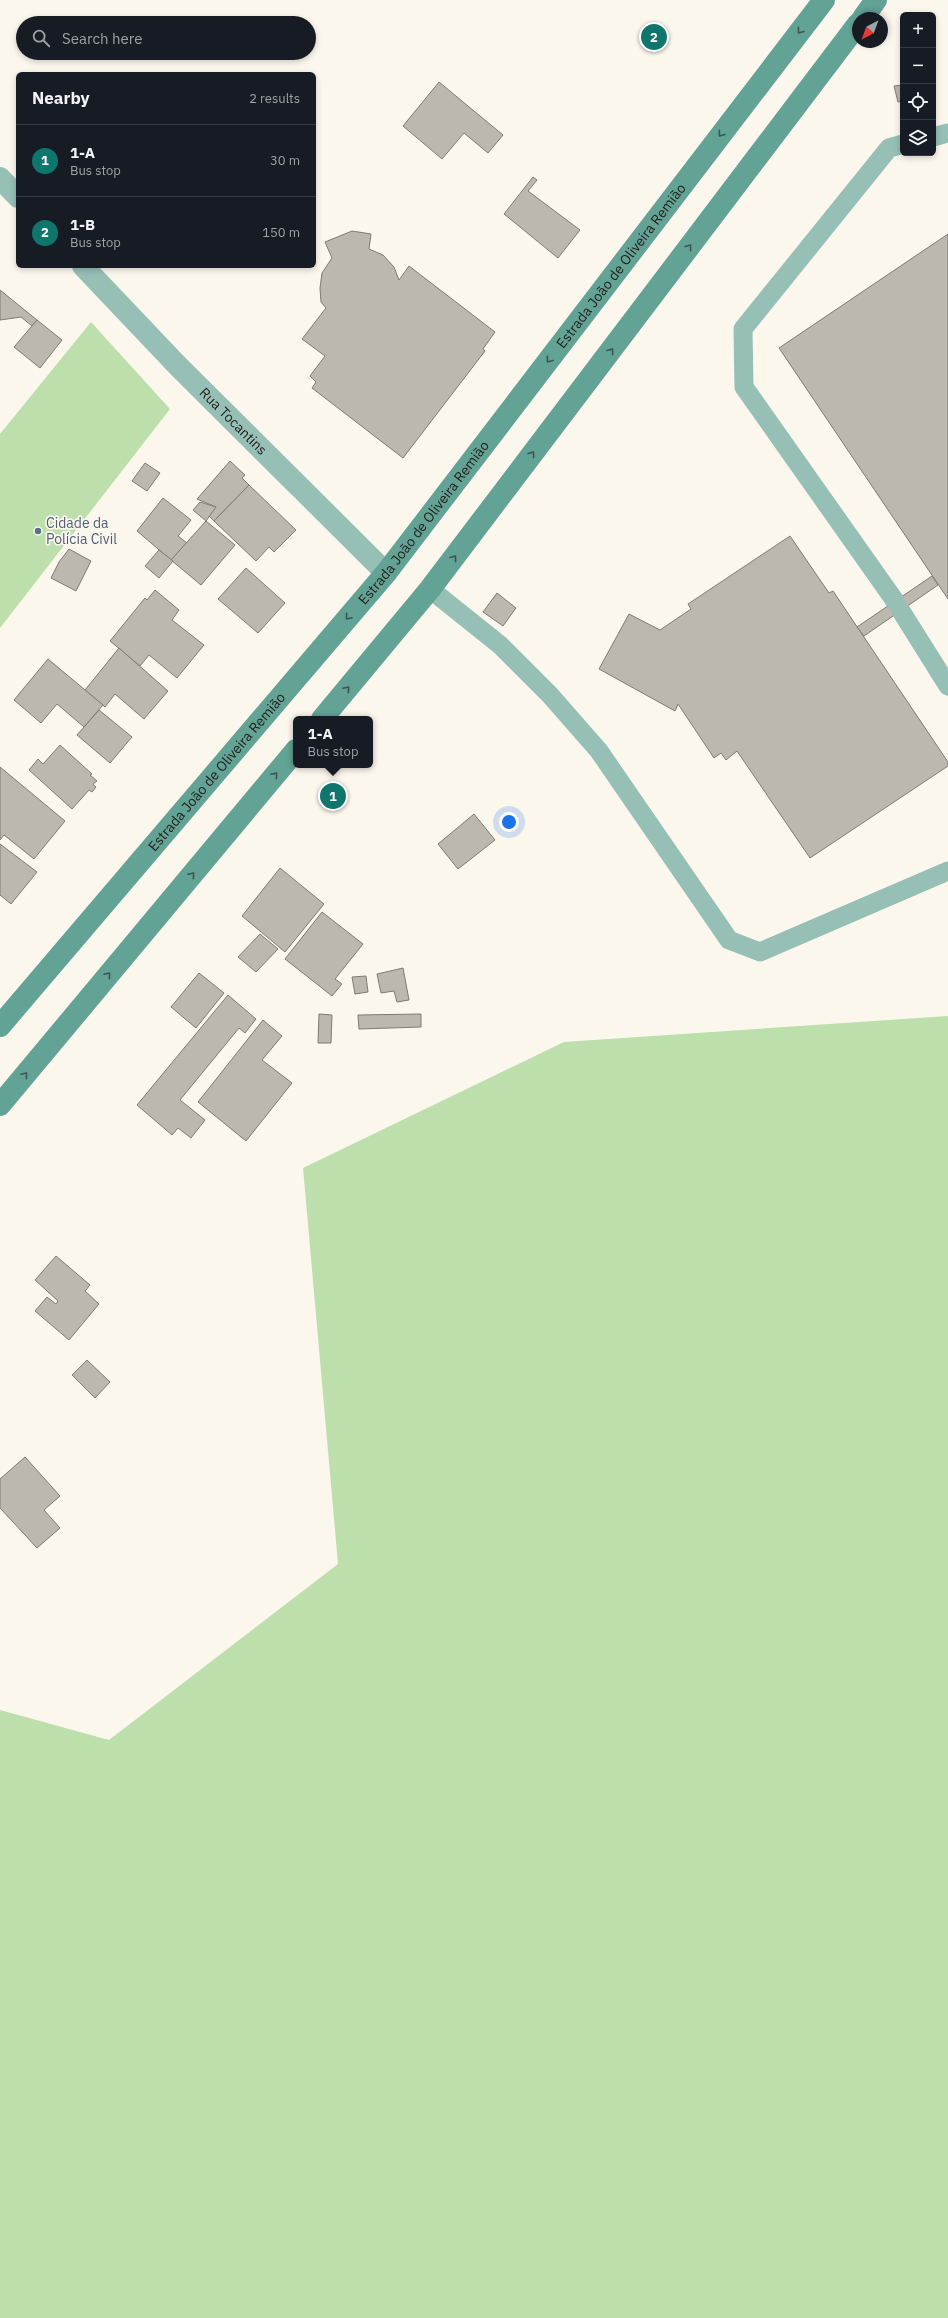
<!DOCTYPE html>
<html lang="en">
<head>
<meta charset="utf-8">
<style>
  :root { --surface:#171b24; --page:#242831; --text:#f1f3f6; --muted:#9ea1a6; --line:#363941; --accent:#0f766e }
  body { margin:0; font-family:"IBM Plex Sans",sans-serif; background:var(--page); color:var(--text) }
  .controls { position:absolute; right:12px; top:12px; display:grid; overflow:hidden; border-radius:6px; box-shadow:0 2px 6px #0003 }
  .controls button { width:36px; height:36px; display:grid; place-items:center; padding:0; border:0; border-bottom:1px solid var(--line); background:var(--surface); color:var(--text); font:20px sans-serif }
  .compass { position:absolute; left:852px; top:12px; width:36px; height:36px; border-radius:50%; background:var(--surface); box-shadow:0 2px 6px #0003; rotate:221deg }
  .you { position:absolute; left:509px; top:822px; width:14px; height:14px; margin:-10px; border:3px solid #fff; border-radius:50%; background:#1a73e8; box-shadow:0 0 0 6px #1a73e833 }
  .badge { display:grid; place-items:center; width:26px; height:26px; border-radius:50%; background:var(--accent); color:#fff; font-size:13px; font-weight:700 }
  .pin { position:absolute; translate:-50% -50%; border:2px solid #fff; box-shadow:0 1px 4px #0006 }
  .popup { position:absolute; left:293px; top:716px; width:80px; height:52px; box-sizing:border-box; display:grid; place-content:center; border-radius:6px; background:var(--surface); filter:drop-shadow(0 1px 3px #0005); font-size:13px; white-space:nowrap; color:var(--muted) }
  .popup b { font-size:15px; color:var(--text) }
  .popup::after { content:''; position:absolute; left:50%; top:100%; margin-left:-8px; border:8px solid transparent; border-top-color:var(--surface) }
  .list { margin:0; padding:0; list-style:none }
  h2 { display:flex; justify-content:space-between; align-items:center; height:52px; margin:0; padding:0 16px; font-size:17px }
  h2 small { font-size:13px; font-weight:400; color:var(--muted) }
  .list li { display:grid; grid-template-columns:26px 1fr auto; gap:12px; align-items:center; box-sizing:border-box; height:72px; padding:0 16px; border-top:1px solid var(--line) }
  .list b { display:block; font-size:15px; white-space:nowrap }
  .list p { margin:0; font-size:13px; white-space:nowrap; color:var(--muted) }
  .list em { font-size:13px; font-style:normal; color:var(--muted) }
  .icon { flex:none; width:22px; height:22px; fill:none; stroke:currentColor; stroke-width:2; stroke-linecap:round; stroke-linejoin:round }
  .map { position:relative; flex:none; width:948px; height:2318px; overflow:hidden }
  .search { position:absolute; background:var(--surface); box-shadow:0 2px 6px #0003; left:16px; top:16px; width:300px; height:44px; display:flex; align-items:center; gap:10px; box-sizing:border-box; padding:0 14px; border-radius:22px; color:var(--muted); font-size:15px }
  .panel { position:absolute; background:var(--surface); box-shadow:0 2px 6px #0003; left:16px; top:72px; width:300px; height:196px; border-radius:6px }
  .map>svg:first-child { display:block }
</style>
</head>
<body>
<div class="map">
<svg width="948" height="2318" viewBox="0 0 948 2318">
  <rect width="100%" height="100%" fill="#fcf7ed"/>
  <g fill="#bcdfac">
    <path d="M91,322l79,87 -170,219v-194z"/>
    <path d="M948,1016v1302h-948v-608l109,30 229,-176 -35,-396 261,-126z"/>
  </g>
  <g fill="#bcb8ae" stroke="#7f7b72">
    <path d="M439,82l64,53 -15,18 -24,-20 -22,26 -39,-33z"/>
    <path d="M903,85v16l-5,1 -4,-16z"/>
    <path d="M533,177l4,3 -9,11 52,39 -22,28 -54,-44z"/>
    <path d="M352,231l19,3 -2,15 14,6 11,12 5,13 10,-14 86,66 -12,17 2,2 -82,107 -91,-70 4,-6 -6,-6 15,-20 -23,-17 24,-31 -5,-6 -1,-14 2,-15 10,-15 -7,-16z"/>
    <path d="M948,234v365l-169,-251z"/>
    <path d="M0,290l37,30 -5,6 -11,-9 -21,3z"/>
    <path d="M37,320l25,20 -22,28 -26,-21z"/>
    <path d="M230,461l15,14 -3,3 7,7 -35,36 -6,-6 8,-8 -19,-8z"/>
    <path d="M145,463l15,10 -13,18 -15,-10z"/>
    <path d="M249,485l47,45 -22,22 -5,-5 -13,14 -42,-40z"/>
    <path d="M163,498l28,22 -13,16 9,7 -16,17 -34,-29z"/>
    <path d="M200,502l16,5 -10,14 -13,-11z"/>
    <path d="M206,521l29,24 -34,40 -30,-25z"/>
    <path d="M790,536l39,57 4,-2 115,171v4l-138,92 -73,-107 -11,9 -5,-7 -7,5 -36,-54 -3,7 -76,-42 30,-55 31,16 31,-21 -3,-5z"/>
    <path d="M69,549l22,12 -15,30 -25,-13 8,-16z"/>
    <path d="M159,550l14,11 -14,17 -14,-12z"/>
    <path d="M246,568l39,35 -27,30 -40,-34z"/>
    <path d="M932,576l6,9 -74,51 -7,-9z"/>
    <path d="M155,590l24,20 -7,10 32,25 -27,33 -28,-23 -9,11 -30,-25 35,-43 2,2z"/>
    <path d="M497,593l19,15 -13,18 -20,-14z"/>
    <path d="M119,648l49,43 -24,28 -29,-25 -10,13 -20,-17z"/>
    <path d="M48,659l55,46 -19,22 -27,-23 -16,19 -27,-23z"/>
    <path d="M99,710l33,27 -22,26 -33,-28z"/>
    <path d="M60,745l32,29 -2,1 7,6 -4,3 3,3 -4,5 -3,-2 -17,19 -43,-39 9,-11 5,5z"/>
    <path d="M0,767l65,54 -31,38 -30,-24 -4,5z"/>
    <path d="M474,814l21,26 -37,29 -20,-25z"/>
    <path d="M0,844l37,28 -26,32 -11,-9z"/>
    <path d="M280,868l44,36 -39,48 -43,-36z"/>
    <path d="M322,912l41,32 -28,35 7,5 -10,12 -47,-37z"/>
    <path d="M260,934l18,15 -22,23 -18,-15z"/>
    <path d="M403,968l6,32 -12,2 -3,-11 -13,2 -4,-19z"/>
    <path d="M199,973l25,20 -28,35 -25,-21z"/>
    <path d="M366,976l2,16 -13,2 -3,-17z"/>
    <path d="M228,995l28,24 -11,14 -6,-5 -59,72 25,20 -14,18 -13,-10 -6,7 -35,-30z"/>
    <path d="M319,1014l13,1 -1,28h-13z"/>
    <path d="M421,1014v13l-62,2 -1,-14z"/>
    <path d="M263,1020l19,16 -20,24 30,23 -46,58 -48,-39z"/>
    <path d="M56,1256l34,29 -5,6 14,13 -30,36 -34,-29 12,-14 9,7 2,-3 -23,-21z"/>
    <path d="M87,1360l23,22 -15,16 -23,-23z"/>
    <path d="M25,1457l35,39 -16,14 16,18 -23,20 -37,-40v-29z"/>
  </g>
  <g fill="none" stroke-linecap="round" stroke-linejoin="round">
    <g stroke="#96bfb5" stroke-width="19">
      <path d="M933,137l15,-4"/>
      <path d="M430,589l70,56 50,50 49,56 130,189 31,12 188,-81"/>
      <path d="M895,601l-151,-214 -1,-58 146,-181 14,-4"/>
      <path d="M901,611l47,75"/>
    </g>
    <g stroke="#96bfb5" stroke-width="22">
      <path d="M0,178l18,19"/>
      <path id="s1" d="M83,266l94,99 209,208"/>
    </g>
    <g stroke="#63a395" stroke-width="22">
      <path d="M863,18l13,-18"/>
      <path d="M322,719l108,-130 428,-565"/>
      <path id="s2" d="M0,1026l386,-453 438,-573"/>
      <path d="M0,1105l296,-355"/>
    </g>
  </g>
  <defs><path id="oneway-chevron" d="M-2-3.5L2.5 0L-2 3.5" fill="none" stroke-width="1.6" stroke-linecap="round" stroke-linejoin="round"/></defs>
  <g stroke="#3d554d">
    <use href="#oneway-chevron" transform="translate(800 31) rotate(127)"/>
    <use href="#oneway-chevron" transform="translate(721 134) rotate(127)"/>
    <use href="#oneway-chevron" transform="translate(689 247) rotate(-53)"/>
    <use href="#oneway-chevron" transform="translate(611 351) rotate(-53)"/>
    <use href="#oneway-chevron" transform="translate(549 360) rotate(127)"/>
    <use href="#oneway-chevron" transform="translate(532 454) rotate(-53)"/>
    <use href="#oneway-chevron" transform="translate(454 558) rotate(-53)"/>
    <use href="#oneway-chevron" transform="translate(348 617) rotate(130)"/>
    <use href="#oneway-chevron" transform="translate(347 689) rotate(-50)"/>
    <use href="#oneway-chevron" transform="translate(275 775) rotate(-50)"/>
    <use href="#oneway-chevron" transform="translate(192 875) rotate(-50)"/>
    <use href="#oneway-chevron" transform="translate(108 975) rotate(-50)"/>
    <use href="#oneway-chevron" transform="translate(25 1075) rotate(-50)"/>
  </g>
  <circle fill="#5c6f8a" stroke="#fcf7ed" stroke-width="1.5" cx="38" cy="531" r="4"/>
  <g text-anchor="middle" stroke-width="3.5" stroke-linejoin="round" paint-order="stroke">
    <g font-size="14" fill="#23211d" stroke="#fcf7ed">
      <text dy="5" stroke="none"><textPath href="#s2" startOffset="982">Estrada João de Oliveira Remião</textPath></text>
      <text dy="5" stroke="none"><textPath href="#s1" startOffset="216">Rua Tocantins</textPath></text>
      <text dy="5" stroke="none"><textPath href="#s2" startOffset="658">Estrada João de Oliveira Remião</textPath></text>
      <text dy="5" stroke="none"><textPath href="#s2" startOffset="334">Estrada João de Oliveira Remião</textPath></text>
    </g>
    <g font-size="14" fill="#4e5e75" stroke="#fcf7ed" text-anchor="start">
      <text x="46" y="528">Cidade da<tspan x="46" dy="16">Polícia Civil</tspan></text>
    </g>
  </g>
</svg>
<div class="controls">
<button>+</button>
<button>−</button>
<button><svg class="icon" aria-label="locate" viewBox="0 0 24 24"><circle cx="12" cy="12" r="6"/><path d="M12 2v4M12 18v4M2 12h4M18 12h4"/></svg></button>
<button><svg class="icon" aria-label="layers" viewBox="0 0 24 24"><path d="M12 4l9 5-9 5-9-5zM3 14l9 5 9-5"/></svg></button>
</div>
<svg class="compass" viewBox="-18 -18 36 36"><path d="M0-13l5 13h-10z" fill="#e53935"/><path d="M0 13l5-13h-10z" fill="#9ea1a6"/></svg>
<div class="you"></div>
<div class="pin badge" style="left:333px;top:796px">1</div>
<div class="popup"><b>1-A</b>Bus stop</div>
<div class="pin badge" style="left:654px;top:37px">2</div>
<div class="search"><svg class="icon" aria-label="search" viewBox="0 0 24 24"><circle cx="10" cy="10" r="6"/><path d="M15 15l6 6"/></svg>Search here</div>
<section class="panel">
<h2>Nearby<small>2 results</small></h2>
<ul class="list">
<li><span class="badge">1</span><div><b>1-A</b><p>Bus stop</p></div><em>30 m</em></li>
<li><span class="badge">2</span><div><b>1-B</b><p>Bus stop</p></div><em>150 m</em></li>
</ul>
</section>
</div>
</body>
</html>
